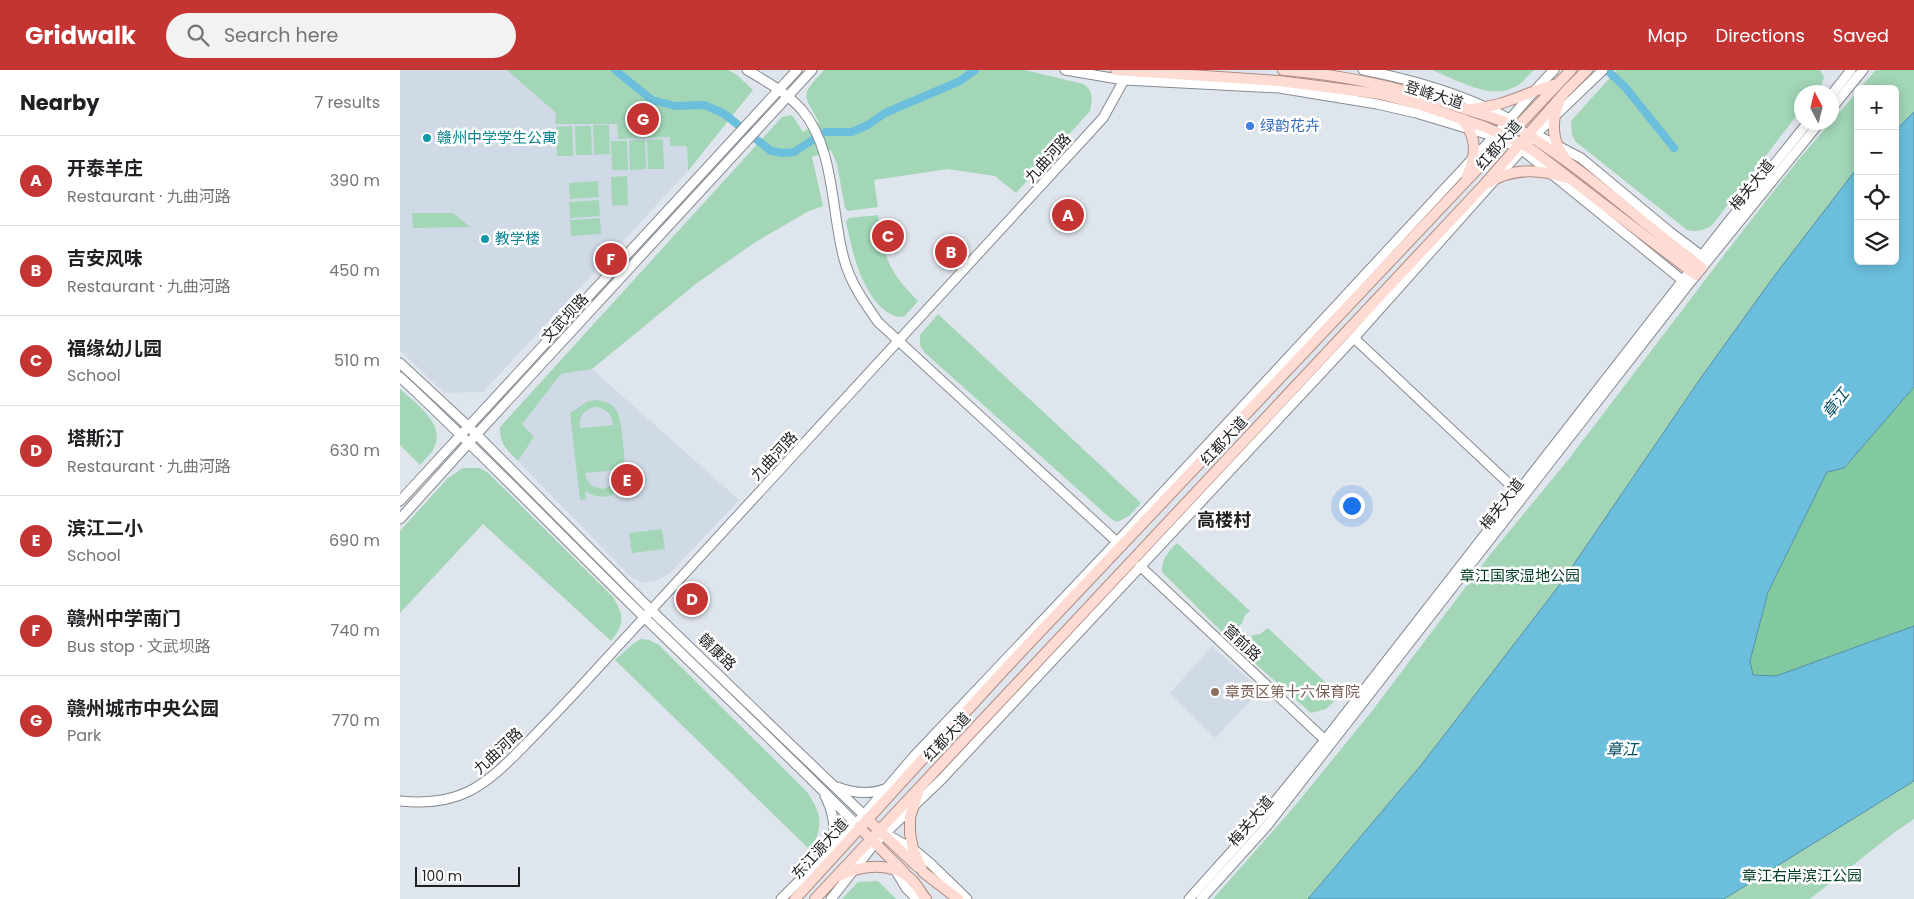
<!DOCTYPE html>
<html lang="en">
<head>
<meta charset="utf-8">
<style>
  :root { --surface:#fff; --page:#f2f2f2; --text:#202124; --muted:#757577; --line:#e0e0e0; --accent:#c33432 }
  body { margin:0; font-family:Poppins,"Noto Sans SC",sans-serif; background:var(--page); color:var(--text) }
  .controls { position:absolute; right:15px; top:15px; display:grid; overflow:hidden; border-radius:8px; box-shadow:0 2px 12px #0003 }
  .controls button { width:45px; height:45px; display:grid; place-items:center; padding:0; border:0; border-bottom:1px solid var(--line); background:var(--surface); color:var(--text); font:25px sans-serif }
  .compass { position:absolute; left:1394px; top:15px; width:45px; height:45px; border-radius:50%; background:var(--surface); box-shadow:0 2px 12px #0003; rotate:353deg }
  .scale { position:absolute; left:15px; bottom:12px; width:105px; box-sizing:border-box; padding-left:5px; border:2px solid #1d1f21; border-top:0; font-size:14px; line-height:18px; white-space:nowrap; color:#1d1f21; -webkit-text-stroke:4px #fff; paint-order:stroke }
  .you { position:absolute; left:951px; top:435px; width:18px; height:18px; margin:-12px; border:4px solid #fff; border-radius:50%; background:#1a73e8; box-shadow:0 0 0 8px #1a73e833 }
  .badge { display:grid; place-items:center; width:32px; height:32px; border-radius:50%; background:var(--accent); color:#fff; font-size:16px; font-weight:700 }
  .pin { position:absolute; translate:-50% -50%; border:2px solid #fff; box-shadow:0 1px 5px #0006 }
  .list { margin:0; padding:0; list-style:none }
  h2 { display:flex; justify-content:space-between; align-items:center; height:65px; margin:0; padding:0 20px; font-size:21px }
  h2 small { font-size:16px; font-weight:400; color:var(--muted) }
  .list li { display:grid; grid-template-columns:32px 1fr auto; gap:15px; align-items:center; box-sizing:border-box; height:90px; padding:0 20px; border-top:1px solid var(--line) }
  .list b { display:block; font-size:19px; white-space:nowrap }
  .list p { margin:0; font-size:16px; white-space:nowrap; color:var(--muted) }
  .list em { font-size:16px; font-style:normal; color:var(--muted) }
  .icon { flex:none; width:28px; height:28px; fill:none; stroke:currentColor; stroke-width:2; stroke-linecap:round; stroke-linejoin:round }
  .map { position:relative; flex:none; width:1514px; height:829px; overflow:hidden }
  header { display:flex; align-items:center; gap:30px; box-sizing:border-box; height:70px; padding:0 25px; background:var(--accent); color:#fff }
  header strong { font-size:24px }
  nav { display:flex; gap:28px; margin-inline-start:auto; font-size:18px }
  .search { width:350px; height:45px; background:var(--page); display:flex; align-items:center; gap:12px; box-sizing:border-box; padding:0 18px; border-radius:28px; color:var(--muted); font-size:19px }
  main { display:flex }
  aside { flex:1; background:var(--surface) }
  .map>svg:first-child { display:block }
</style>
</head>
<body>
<header>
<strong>Gridwalk</strong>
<div class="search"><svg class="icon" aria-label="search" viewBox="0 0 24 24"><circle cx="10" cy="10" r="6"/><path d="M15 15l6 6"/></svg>Search here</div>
<nav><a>Map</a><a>Directions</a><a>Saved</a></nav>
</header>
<main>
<aside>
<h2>Nearby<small>7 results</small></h2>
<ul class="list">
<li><span class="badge">A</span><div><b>开泰羊庄</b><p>Restaurant · 九曲河路</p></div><em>390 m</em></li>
<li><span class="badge">B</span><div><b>吉安风味</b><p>Restaurant · 九曲河路</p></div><em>450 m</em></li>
<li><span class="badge">C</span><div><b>福缘幼儿园</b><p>School</p></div><em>510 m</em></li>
<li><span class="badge">D</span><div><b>塔斯汀</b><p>Restaurant · 九曲河路</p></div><em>630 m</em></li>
<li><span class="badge">E</span><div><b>滨江二小</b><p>School</p></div><em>690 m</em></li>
<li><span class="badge">F</span><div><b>赣州中学南门</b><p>Bus stop · 文武坝路</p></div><em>740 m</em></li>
<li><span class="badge">G</span><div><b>赣州城市中央公园</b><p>Park</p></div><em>770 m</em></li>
</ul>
</aside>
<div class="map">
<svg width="1514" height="829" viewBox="0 0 1514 829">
  <rect width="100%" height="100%" fill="#dfe5ec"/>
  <g fill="#d0dae7">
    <path d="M0,0h107l49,43v11h61l1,14 52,-1 17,9 1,25 -205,221 -39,1 -44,-43z"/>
    <path d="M192,299l147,131 -70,74 -11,6 -14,3 -12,-5 -114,-117 16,-24 -13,-13 40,-50z"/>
    <path d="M812,576l48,44 -45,48 -45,-45z"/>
  </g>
  <g fill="#a2d6b7" fill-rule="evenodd">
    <path d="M107,0h221l9,5 16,15 -65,81 -1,-25h-17v-9l-52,2 -1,-15h-62l1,-11z"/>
    <path d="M424,0h201l58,14c11,6 9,16 7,27l-74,82 -21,-17 -47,-7 -74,11 4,27 -30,4 -3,-3 -8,-44 -6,-14 -19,7 11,49 -16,6 -53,31 -57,40 -105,86 -31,5 -39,50 12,13 -16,24c-11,-11 -19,-18 -18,-34l282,-310 10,-2 11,17 16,-10c-17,-30 -18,-26 5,-52z"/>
    <path d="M1032,0h102c-5,4 -9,10 -14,14 -27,19 -62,-4 -88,-14z"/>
    <path d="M1217,0h203l4,7 -3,9 -6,6h-13l-1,18 -89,115c-8,6 -16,7 -25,5l-111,-88 -4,-7 -1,-14z"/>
    <path d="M1476,0h38v42l-19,19v-42h-36z"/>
    <path d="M1458,21v76l-158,212 -139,204 -139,181 -114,135h-95l81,-92 78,-96 117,-155 79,-96 163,-214 68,-87z"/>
    <path d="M193,55h16l1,29 -16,1z"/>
    <path d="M172,56l1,30h-16l-1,-29z"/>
    <path d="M175,56h16l1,29h-16z"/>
    <path d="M263,69l1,30h-16l-1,-29z"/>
    <path d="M229,70h16l1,29 -16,1z"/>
    <path d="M211,71h16l1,29h-16z"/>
    <path d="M227,106l1,29 -16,1 -1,-29z"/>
    <path d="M198,111l1,16 -29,2 -1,-16z"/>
    <path d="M199,130l1,16 -30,2 -1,-16z"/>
    <path d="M12,143h41l17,14 -57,1z"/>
    <path d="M478,145c6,41 9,55 40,86l-13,15 -7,1c-34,-10 -46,-65 -52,-96l3,-3z"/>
    <path d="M200,148l1,16 -30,2 -1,-16z"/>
    <path d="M538,244l203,189 -12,13 -12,6 -7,-4 -186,-166 -4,-7v-10z"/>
    <path d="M0,319c16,15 48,36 33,61 -3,5 -9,10 -13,15l-20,-20z"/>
    <path d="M198,330c7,1 15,4 19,11 5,8 10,61 7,70 -6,17 -25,20 -39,10l1,8 -6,1 -10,-87 18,-12zM195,337c11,1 17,7 18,18l-33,3c-2,-11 4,-18 15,-21zM217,400c1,10 -4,16 -14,19l-11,-3 -5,-6 -2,-7z"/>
    <path d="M63,398h16l8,4 126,125c12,20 11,27 -2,44l-128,-117 -83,89v-82l48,-53z"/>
    <path d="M262,459l3,20 -33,4 -3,-20z"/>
    <path d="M777,473l73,68 -5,4 -3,8 -14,15 -66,-66c0,-14 6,-20 15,-29z"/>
    <path d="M868,558l72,68 -14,13 -15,4 -71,-63 13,-15 7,-1z"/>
    <path d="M241,569l8,1 10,5 148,147c15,22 17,34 3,58l-195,-190 18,-16z"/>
    <path d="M1514,711v38l-19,13 -85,67h-86z"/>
    <path d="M478,811l18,18h-54l16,-17z"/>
  </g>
  <path fill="#82c9a0" d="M1514,317v239l-138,50 -24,-1 -2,-14 18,-69 59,-120 17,-4z"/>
  <path fill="#6bbfdd" stroke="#548fa5" d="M1514,42v275l-70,81 -17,4 -59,120 -18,69 3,14 23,1 138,-50v155l-190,118h-416l114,-135 139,-181 139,-204 75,-104 83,-108v94h37v-130z"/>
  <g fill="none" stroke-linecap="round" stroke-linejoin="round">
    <g stroke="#6bbfdd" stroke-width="8">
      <path d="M215,0l37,30 23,6 29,-1 19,8 48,38 12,2 11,-1 31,-20h27l16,-7 17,-12 75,-32 15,-11"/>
      <path d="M1207,0l18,17 49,61"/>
    </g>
    <g stroke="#858b91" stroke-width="11">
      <g id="secondary">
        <path d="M347,0c20,12 39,22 55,40 33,39 29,102 42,149 6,23 20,43 34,63l239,220"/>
        <path d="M665,0l59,10 155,8 98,16 39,9 80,24 26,13 10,8 155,126"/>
        <path d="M963,0c52,10 104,25 150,51"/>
        <path d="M1432,24l19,-24"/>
        <path d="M1432,38l31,-38"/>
        <path d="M1131,62l50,26 89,74 36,27"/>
        <path d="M954,268l167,157"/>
        <path d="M0,293l69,64 182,183 216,208"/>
        <path d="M0,307c84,78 163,161 245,241 72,70 144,138 214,209"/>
        <path d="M0,431l397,-431"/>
        <path d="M0,449l76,-84 336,-365"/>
        <path d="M740,496l185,174"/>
        <path d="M437,717c16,6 32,8 48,2"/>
        <path d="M425,726c9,17 11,34 7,52"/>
        <path d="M0,731c59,6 84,-14 123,-54 17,-17 34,-35 50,-52l530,-577 21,-38 1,-10"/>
        <path d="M486,764l27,15 17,14 37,36"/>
        <path d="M494,798l12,20 11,11"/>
        <path d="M381,829l75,-75 59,-69 202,-213 357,-385c29,-27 52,-59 80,-87"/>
        <path d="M431,829l44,-56 66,-63 413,-442 181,-203 68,-65"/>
        <path d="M789,829l70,-78 66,-81 400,-514 83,-104"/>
        <path d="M801,829l65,-72 422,-542 132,-163"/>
      </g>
    </g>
    <g stroke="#af8a81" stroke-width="12">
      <g id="primary">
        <path d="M716,0l163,11 101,13 38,10 67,23 36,16 14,9 161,123"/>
        <path d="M883,0c64,5 124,19 185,40 16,5 34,9 49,18 66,40 124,94 185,140"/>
        <path d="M1159,33c-8,19 -7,38 6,55"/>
        <path d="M1070,39c34,-2 56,-17 87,-25"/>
        <path d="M1062,49c15,18 15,36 5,57"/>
        <path d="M1088,113c24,-15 52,-14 78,-5"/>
        <path d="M518,723l-8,24v16l3,16 10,23 35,27"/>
        <path d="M467,749l51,48"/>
        <path d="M459,757l45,45"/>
        <path d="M439,806c22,-11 53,-15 73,4 5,5 9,13 14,19"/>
        <path d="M395,829l209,-229 567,-600"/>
        <path d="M415,829l668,-713 83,-95 21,-21"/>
      </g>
    </g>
    <use href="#secondary" stroke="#fff" stroke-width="9"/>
    <use href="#primary" stroke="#fedbd3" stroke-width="10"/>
  </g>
  <circle fill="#3f7fe0" stroke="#fff" stroke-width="2" cx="850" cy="56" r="5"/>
  <g fill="#0f9aa8" stroke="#fff" stroke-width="2">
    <circle cx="27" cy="68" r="5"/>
    <circle cx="85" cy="169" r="5"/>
  </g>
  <circle fill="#8d6e63" stroke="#fff" stroke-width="2" cx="815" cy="622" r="5"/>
  <g text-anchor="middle" stroke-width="5" stroke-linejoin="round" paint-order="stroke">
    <g font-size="15" fill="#1d1f21" stroke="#fff">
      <text transform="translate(1034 25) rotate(17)" y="5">登峰大道</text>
      <text transform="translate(1099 75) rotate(-49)" y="5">红都大道</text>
      <text transform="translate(648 88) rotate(-48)" y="5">九曲河路</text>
      <text transform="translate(1352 115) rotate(-51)" y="5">梅关大道</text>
      <text transform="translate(165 248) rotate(-47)" y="5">文武坝路</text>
      <text transform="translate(824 371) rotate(-47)" y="5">红都大道</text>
      <text transform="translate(374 386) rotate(-47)" y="5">九曲河路</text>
      <text transform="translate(1102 434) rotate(-52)" y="5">梅关大道</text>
      <text transform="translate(842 573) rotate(43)" y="5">营前路</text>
      <text transform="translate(317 582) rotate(44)" y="5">赣康路</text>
      <text transform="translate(547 667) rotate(-47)" y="5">红都大道</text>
      <text transform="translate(98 681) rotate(-43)" y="5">九曲河路</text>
      <text transform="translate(851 751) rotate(-50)" y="5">梅关大道</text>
      <text transform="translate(420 779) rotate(-48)" y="5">东江源大道</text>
    </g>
    <g font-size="15" fill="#366cbe" stroke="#fff" text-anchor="start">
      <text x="860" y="61">绿韵花卉</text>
    </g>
    <g font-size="15" fill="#0d838f" stroke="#fff" text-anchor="start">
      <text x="37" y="73">赣州中学学生公寓</text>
      <text x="95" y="174">教学楼</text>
    </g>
    <g font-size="15" fill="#013d23" stroke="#fff">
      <text x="1120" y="511">章江国家湿地公园</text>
      <text x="1402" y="811">章江右岸滨江公园</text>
    </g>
    <g font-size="15" fill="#785e54" stroke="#fff" text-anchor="start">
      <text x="825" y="627">章贡区第十六保育院</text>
    </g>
    <g font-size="16" font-style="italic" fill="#004c61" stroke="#fff">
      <text transform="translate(1435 333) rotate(-52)" y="6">章江</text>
      <text x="1222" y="685">章江</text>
    </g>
    <g font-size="18" font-weight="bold" fill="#1d1f21" stroke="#fff">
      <text x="824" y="456">高楼村</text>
    </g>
  </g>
</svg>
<div class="controls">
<button>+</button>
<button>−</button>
<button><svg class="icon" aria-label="locate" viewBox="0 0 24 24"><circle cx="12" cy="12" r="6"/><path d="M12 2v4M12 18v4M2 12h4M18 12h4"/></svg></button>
<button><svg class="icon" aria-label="layers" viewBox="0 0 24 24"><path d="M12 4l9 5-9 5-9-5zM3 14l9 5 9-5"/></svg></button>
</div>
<svg class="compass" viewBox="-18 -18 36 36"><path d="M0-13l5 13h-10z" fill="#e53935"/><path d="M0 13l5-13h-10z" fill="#757577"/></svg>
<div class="scale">100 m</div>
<div class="you"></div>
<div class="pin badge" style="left:668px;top:145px">A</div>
<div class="pin badge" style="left:551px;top:182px">B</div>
<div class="pin badge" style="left:488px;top:166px">C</div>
<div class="pin badge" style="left:292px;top:529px">D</div>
<div class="pin badge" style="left:227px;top:410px">E</div>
<div class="pin badge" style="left:211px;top:189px">F</div>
<div class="pin badge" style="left:243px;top:49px">G</div>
</div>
</main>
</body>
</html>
